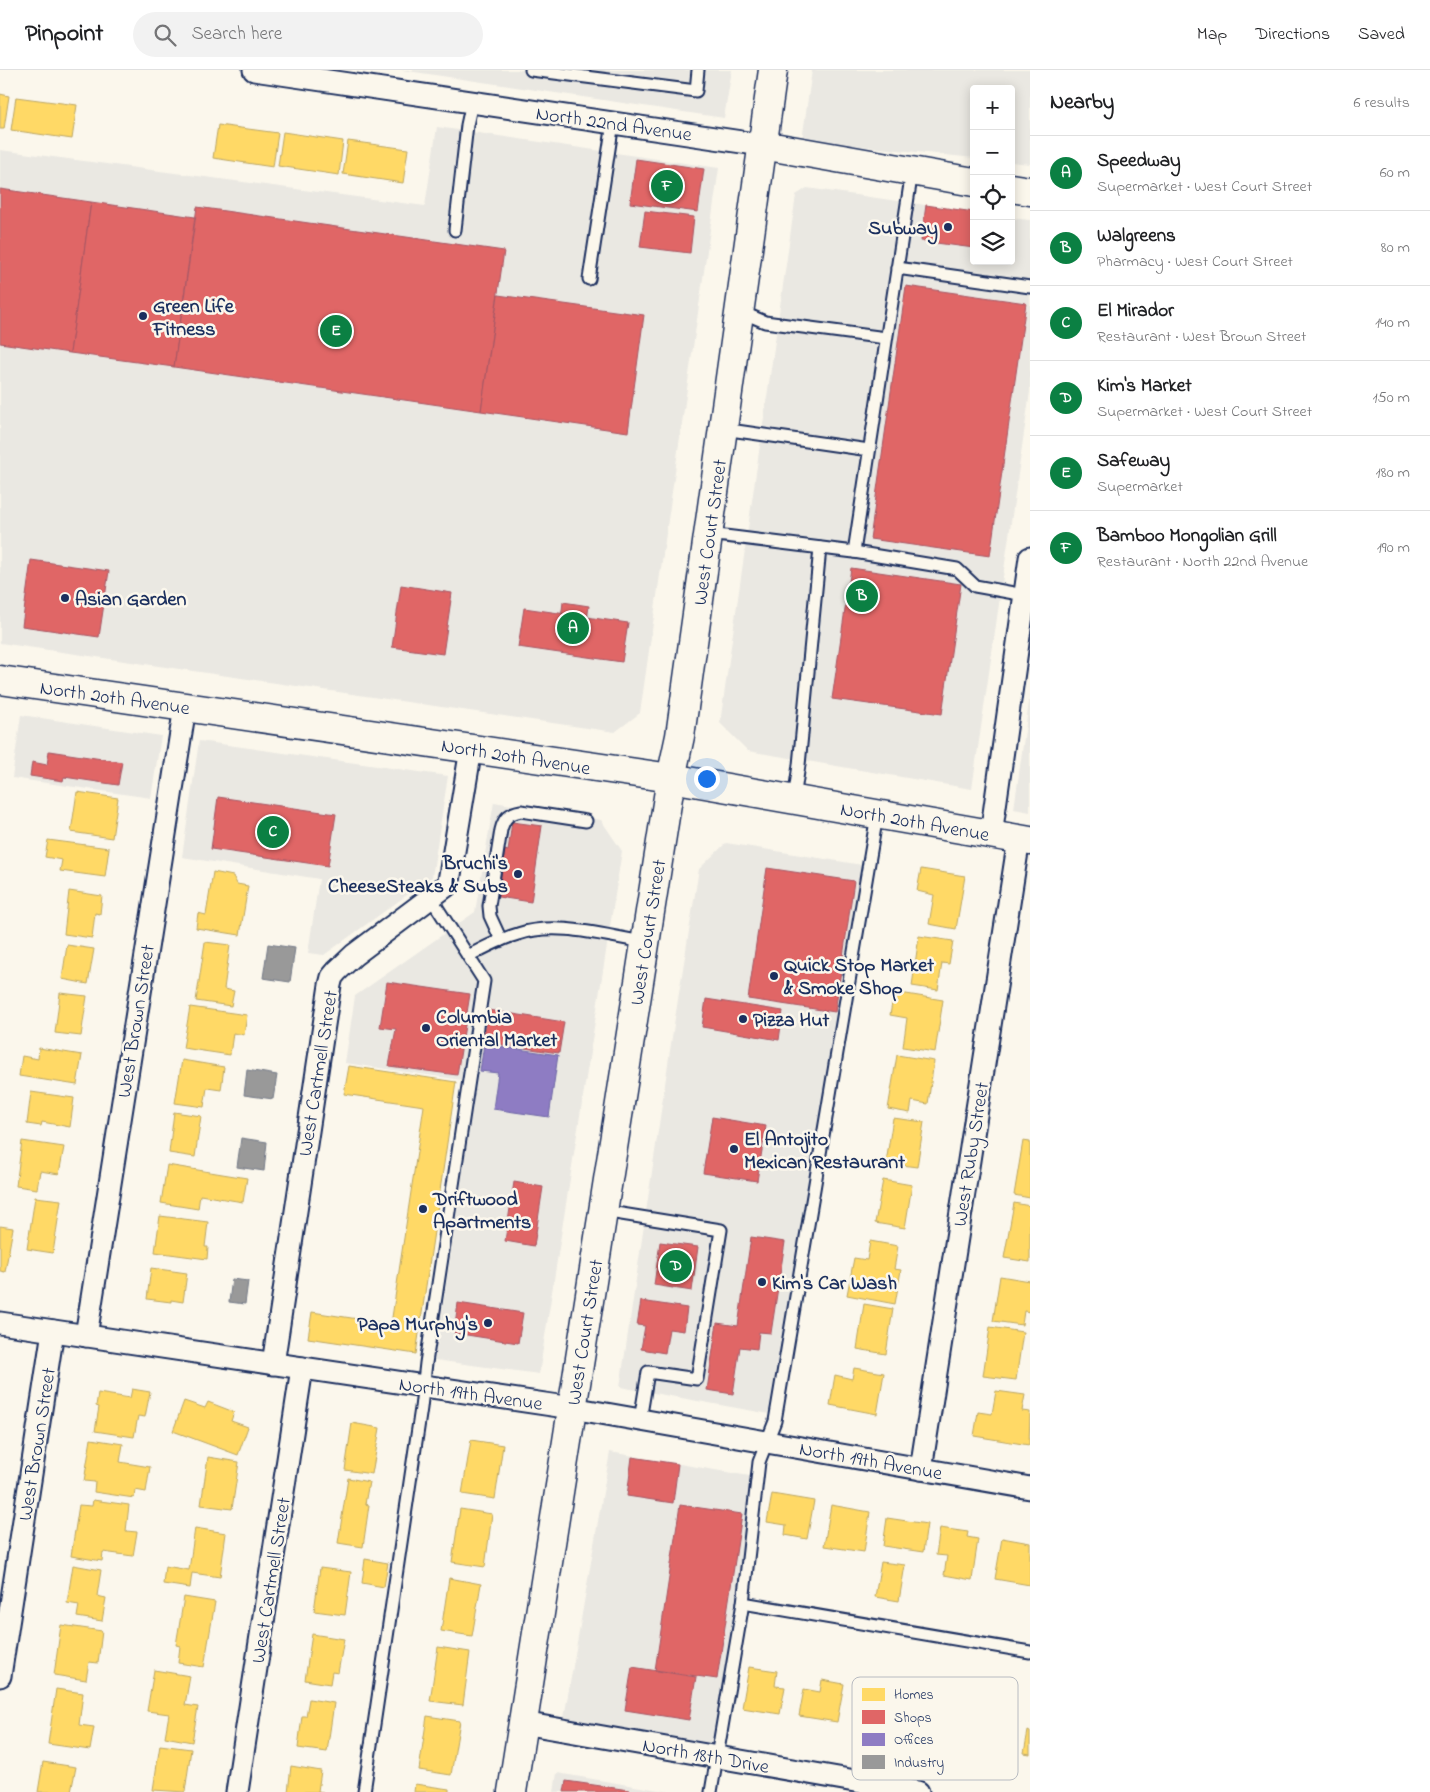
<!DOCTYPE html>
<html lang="en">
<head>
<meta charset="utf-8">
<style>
  :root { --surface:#fff; --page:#f2f2f2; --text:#202124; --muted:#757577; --line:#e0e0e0; --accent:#0b8043 }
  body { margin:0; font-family:"Indie Flower",sans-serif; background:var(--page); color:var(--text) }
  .controls { position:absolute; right:15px; top:15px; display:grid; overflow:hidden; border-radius:5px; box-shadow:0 2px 12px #0003 }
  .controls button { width:45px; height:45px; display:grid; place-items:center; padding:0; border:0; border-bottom:1px solid var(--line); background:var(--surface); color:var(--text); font:25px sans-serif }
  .you { position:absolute; left:706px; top:708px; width:18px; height:18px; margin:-12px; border:4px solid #fff; border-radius:50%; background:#1a73e8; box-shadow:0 0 0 8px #1a73e833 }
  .badge { display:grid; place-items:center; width:32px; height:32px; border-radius:50%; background:var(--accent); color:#fff; font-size:16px; font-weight:700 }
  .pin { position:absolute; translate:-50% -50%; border:2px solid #fff; box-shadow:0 1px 5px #0006 }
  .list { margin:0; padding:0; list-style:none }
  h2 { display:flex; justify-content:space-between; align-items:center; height:65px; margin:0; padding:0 20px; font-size:21px }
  h2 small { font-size:16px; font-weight:400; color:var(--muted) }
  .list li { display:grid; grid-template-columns:32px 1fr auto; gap:15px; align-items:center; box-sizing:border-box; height:75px; padding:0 20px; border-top:1px solid var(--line) }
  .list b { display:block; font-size:19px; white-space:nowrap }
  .list p { margin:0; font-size:16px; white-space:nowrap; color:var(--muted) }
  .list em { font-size:16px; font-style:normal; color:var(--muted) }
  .icon { flex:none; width:28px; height:28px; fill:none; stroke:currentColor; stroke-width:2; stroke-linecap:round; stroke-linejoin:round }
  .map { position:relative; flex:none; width:1030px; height:1722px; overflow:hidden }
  header { display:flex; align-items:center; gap:30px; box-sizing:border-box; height:70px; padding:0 25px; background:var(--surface); border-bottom:1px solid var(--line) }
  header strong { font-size:24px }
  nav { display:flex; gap:28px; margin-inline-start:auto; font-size:18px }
  .search { width:350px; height:45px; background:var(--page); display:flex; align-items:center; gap:12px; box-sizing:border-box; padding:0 18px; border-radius:28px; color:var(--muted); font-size:19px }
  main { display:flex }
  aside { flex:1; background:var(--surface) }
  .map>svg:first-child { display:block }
</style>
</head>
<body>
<header>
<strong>Pinpoint</strong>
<div class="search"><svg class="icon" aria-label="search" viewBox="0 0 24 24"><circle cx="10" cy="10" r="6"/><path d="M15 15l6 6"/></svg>Search here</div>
<nav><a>Map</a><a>Directions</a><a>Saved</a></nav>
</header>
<main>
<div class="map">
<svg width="1030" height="1722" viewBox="0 0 1030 1722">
  <rect width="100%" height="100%" fill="#fbf7ec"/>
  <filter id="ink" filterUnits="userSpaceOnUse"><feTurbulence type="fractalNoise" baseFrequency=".02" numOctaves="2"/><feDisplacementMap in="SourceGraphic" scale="10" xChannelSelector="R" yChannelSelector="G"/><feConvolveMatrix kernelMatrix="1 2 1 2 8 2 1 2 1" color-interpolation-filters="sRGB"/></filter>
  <g filter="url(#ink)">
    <g fill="#eae8e2">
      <path d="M401,0h331l-8,48z"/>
      <path d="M812,0h218v94l-19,-2v-73h-37v69l-172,-18z"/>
      <path d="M437,57l282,41 -79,545 -25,19 -615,-89v-493l425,56z"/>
      <path d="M807,118l167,24v49h37v-43l19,2v172l-58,397 -224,-38 -28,-28 76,-528z"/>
      <path d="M1030,625v117l-16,-3z"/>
      <path d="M21,645l140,21 -10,62 -139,-20z"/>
      <path d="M199,671l249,35 -16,101 -108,78 -16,-2 11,-74 -137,-22z"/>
      <path d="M494,732l107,18 21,31 -83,523 -104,-14 41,-278 -131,-19 10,-67 120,-84z"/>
      <path d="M726,773l136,22 -92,549 -150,-27 52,-350 27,-168z"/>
      <path d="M610,1382l151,26 -45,266 -152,-26z"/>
      <path d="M557,1703l113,19h-116z"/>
    </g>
    <g fill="#ffd966" stroke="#bba664">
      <path d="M0,24l9,2 -5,33h-4z"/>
      <path d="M16,27l61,8 -5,34 -61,-9z"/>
      <path d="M218,55l60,8 -5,34 -60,-9z"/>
      <path d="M283,62l60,9 -4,34 -61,-9z"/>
      <path d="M348,71l60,8 -5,34 -60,-9z"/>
      <path d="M77,722l41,6 -6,40 -41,-6z"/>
      <path d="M48,770l61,8 -4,29 -45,-6 2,-11 -17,-3z"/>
      <path d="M921,799l44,7 -9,53 -27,-5 5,-29 -17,-4z"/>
      <path d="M213,802l20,4 4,8 11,2 -8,49 -44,-7 2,-15 8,2z"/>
      <path d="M69,821l33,5 -2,18 -5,-1 -3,25 -28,-4z"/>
      <path d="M919,866l34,5 -4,23 -7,-1 -4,27 -26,-4z"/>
      <path d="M205,872l25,3 -6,44 10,2 -3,15 -35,-5z"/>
      <path d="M67,875l27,4 -6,35 -26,-5z"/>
      <path d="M894,922l49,8 -8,52 -32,-5 4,-29 -17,-3z"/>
      <path d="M60,923l27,3 -6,40 -26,-3z"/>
      <path d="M190,937l57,8 -3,20 -11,-2 -3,22 -47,-7z"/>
      <path d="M39,978l43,7 -5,30 -58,-9 3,-20 16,3z"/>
      <path d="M897,985l37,6 -6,43 -16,-3 -2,12 -22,-4z"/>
      <path d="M182,990l42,7 -3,23 -14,-2 -3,19 -29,-4z"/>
      <path d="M349,996l107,16 -40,272 -108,-16 4,-26 79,12 33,-218 -80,-12z"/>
      <path d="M31,1022l43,6 -4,29 -28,-5 -1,4 -14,-2z"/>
      <path d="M174,1042l27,4 -6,41 -26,-4z"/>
      <path d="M893,1048l31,4 -7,45 -31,-4z"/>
      <path d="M22,1071l42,6 -5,27 -19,-3 -3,18 -21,-3z"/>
      <path d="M1023,1071l7,1v56l-16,-3z"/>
      <path d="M167,1095l80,13 -4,24 -43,-7 -2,14 -37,-6z"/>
      <path d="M883,1110l29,5 -7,43 -30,-5z"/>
      <path d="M35,1127l26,3 -8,53 -26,-4z"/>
      <path d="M1014,1133l16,3v56l-26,-4z"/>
      <path d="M160,1146l48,6 -3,25h3l-1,12 -52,-7z"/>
      <path d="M0,1156l13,2 -8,44 -5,-1z"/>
      <path d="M870,1171l28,5 -4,23 7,1 -6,34 -48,-9 7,-37 13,2z"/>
      <path d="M151,1198l36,5 -4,29 -12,-2v2l-24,-3z"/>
      <path d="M1000,1206l30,5v31l-6,-1 -2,14 -29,-4z"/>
      <path d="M864,1234l29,5 -7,45 -29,-5z"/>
      <path d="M990,1257l33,5 -7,48 -33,-4z"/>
      <path d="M854,1298l30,5 -7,41 -47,-9 5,-30 17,4z"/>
      <path d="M132,1319l18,3 -5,25 -7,-1 -4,21 -39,-6 4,-24 -3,-1 2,-13 32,5z"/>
      <path d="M996,1321l29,4 -3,16 8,1 -1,33 -55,-9 4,-24 14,2z"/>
      <path d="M184,1331l21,7 3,-6 26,10 -3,9 17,6 -10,28 -65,-24z"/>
      <path d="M352,1353l28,5 -8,46 -27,-4z"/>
      <path d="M91,1369l32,5 -3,18 30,5 -4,25 -11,-2 -1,8 -40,-6 1,-10 -11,-1z"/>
      <path d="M471,1370l32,5 -8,54 -33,-5z"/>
      <path d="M208,1387l31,5 -7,47 -31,-4z"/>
      <path d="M348,1408l21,4 -4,22 4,1 -6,42 -25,-4z"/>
      <path d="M772,1424l42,7 -7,38 -22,-4 1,-10 -19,-3z"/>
      <path d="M93,1430l36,5 -3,26 11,1 -4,24 -30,-4 -1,9 -31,-5 8,-51 13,1z"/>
      <path d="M831,1435l39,7 -6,40 -40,-6z"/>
      <path d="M460,1439l32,5 -7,53 -33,-5z"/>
      <path d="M887,1448l40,6 -4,28 -40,-6z"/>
      <path d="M195,1458l31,5 -6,44 -28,-4 -2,15 -27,-4 2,-18 24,4z"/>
      <path d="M940,1458l28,4 -1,5 11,2 -6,41 -28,-5 3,-19 -11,-1z"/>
      <path d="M1002,1468l28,5v42l-35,-6z"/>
      <path d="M365,1489l23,4 -4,24 -22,-4z"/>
      <path d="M881,1492l24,3 -6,36 -24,-4z"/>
      <path d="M73,1495l28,5 -4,26 9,2 -4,23 -25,-4 2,-12 -12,-2z"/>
      <path d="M320,1498l31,4 -6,43 -31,-4z"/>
      <path d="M449,1508l32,6 -9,52 -31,-5z"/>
      <path d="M184,1527l31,5 -11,65 -26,-4 2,-17 -4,-1z"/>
      <path d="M61,1555l41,6 -4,32 -9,-1 -3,18 -32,-5z"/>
      <path d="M312,1564l32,5 -6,34 -6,-1 -2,12 -25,-4z"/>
      <path d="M438,1577l32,5 -7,53 -33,-4z"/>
      <path d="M749,1597l28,4 -2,15 10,1 -5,27 -38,-6z"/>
      <path d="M154,1600l36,6 -5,29 13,2 -6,35 -27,-5 4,-23 -22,-3z"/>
      <path d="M822,1610l22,4 -7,38 -38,-6 5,-27 16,3z"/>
      <path d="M56,1619l27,4 -4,32 15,2 -4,23 -42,-6z"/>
      <path d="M309,1629l25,4 -7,49 -29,-4 4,-32h4z"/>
      <path d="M427,1646l33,5 -9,54 -32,-5z"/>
      <path d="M1028,1661l2,1v22l-6,-1z"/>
      <path d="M160,1675l31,4 -6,43 -32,-2z"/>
      <path d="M43,1692l33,5 -5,25h-33z"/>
      <path d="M291,1696l30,5 -3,20 5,1h-35z"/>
      <path d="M415,1714l34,5v3h-35z"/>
    </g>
    <g fill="#e06666" stroke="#a55664">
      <path d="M636,89l68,10 -6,43 -68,-9z"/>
      <path d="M0,119l91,13 -21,151 -70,-10z"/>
      <path d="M91,132l104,15 -21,150 -104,-14z"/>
      <path d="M926,135l48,7v36l-53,-7z"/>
      <path d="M197,137l307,44 -23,160 -307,-44z"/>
      <path d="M645,141l49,6 -4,36 -50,-6z"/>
      <path d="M906,216l120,17 -36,253 -120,-17z"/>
      <path d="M498,225l146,20 -16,117 -147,-21z"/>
      <path d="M31,490l78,11 -10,66 -77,-11z"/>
      <path d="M851,498l110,16 -19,130 -110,-15z"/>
      <path d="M401,515l51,8 -9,61 -51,-7z"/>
      <path d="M563,532l26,4 -7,49 -25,-4z"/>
      <path d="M524,538l104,15 -6,39 -104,-15z"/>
      <path d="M49,681l73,11 -4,23 -54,-8 -1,4 -33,-5 2,-14 15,3z"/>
      <path d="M218,727l118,17 -8,52 -117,-17z"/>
      <path d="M512,752l30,4 -11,76 -33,-5 7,-47 3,1z"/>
      <path d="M767,798l87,13 -19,131 -87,-13z"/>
      <path d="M387,912l83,12 -13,81 -68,-9 7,-37 -16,-2z"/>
      <path d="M706,929l77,12 -4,29 -77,-13z"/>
      <path d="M488,940l76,12 -5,31 -76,-11z"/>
      <path d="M712,1047l54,9 -9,55 -54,-8z"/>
      <path d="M514,1112l29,5 -9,59 -29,-5z"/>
      <path d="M751,1167l34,5 -14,91 -12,-1 -2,17 -17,-2 -7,47 -26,-4 10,-67 21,3z"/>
      <path d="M660,1172l38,5 -6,44 -38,-6z"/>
      <path d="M641,1231l46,7 -3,23 -15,-2 -4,24 -24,-4 4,-23 -8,-1z"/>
      <path d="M458,1233l65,10 -5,30 -64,-10z"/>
      <path d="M632,1387l46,7 -5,39 -46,-7z"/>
      <path d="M680,1435l62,9 -25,165 -62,-9z"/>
      <path d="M632,1597l64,10 -7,43 -64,-10z"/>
      <path d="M566,1711l63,9 -1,2h-64z"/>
    </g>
    <path fill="#8e7cc3" stroke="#6c65a5" d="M484,974l74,11 -9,62 -56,-8 5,-36 -18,-2z"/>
    <g fill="#999" stroke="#737987">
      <path d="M268,874l27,4 -5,34 -27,-4z"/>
      <path d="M247,1000l30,5 -4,24 -29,-4z"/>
      <path d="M241,1068l26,4 -3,29 -27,-4z"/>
      <path d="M232,1209l16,2 -3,23 -16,-2z"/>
    </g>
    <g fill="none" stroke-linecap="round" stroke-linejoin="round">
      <g stroke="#1b2f5e" stroke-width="15">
        <g id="service">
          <path d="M531,0l165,21 2,-21"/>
          <path d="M455,160l12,-105 5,-23"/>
          <path d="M897,198l133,19"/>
          <path d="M589,209l24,-156"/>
          <path d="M739,241l26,11 121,16"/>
          <path d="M723,359l146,21"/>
          <path d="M709,464l145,18 103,17 18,17 50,9"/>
          <path d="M854,482l58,-381"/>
          <path d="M794,729l5,-34 21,-217"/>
          <path d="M501,870l-11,-24 -1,-10 12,-76c3,-12 8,-17 20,-19l65,10"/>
          <path d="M468,886c16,-8 32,-17 50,-22 40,-13 86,2 127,8"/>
          <path d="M603,1141l118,19 -24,149 -49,-7 -8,48"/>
          <path d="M743,1533l287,49"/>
          <path d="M364,1722l57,-384 5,-45 58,-382 -53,-83"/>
          <path d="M711,1722l32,-189 16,-141 16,-41 102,-606"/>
        </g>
      </g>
      <g stroke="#1b2f5e" stroke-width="25">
        <g id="minor">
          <path d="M254,0l508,75"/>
          <path d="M991,765l39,-277"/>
          <path d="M0,1253l572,85 458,80"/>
          <path d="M86,1266l99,-629"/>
          <path d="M273,1294l57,-379 2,-8 5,-6 17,-16 92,-69 3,-5 22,-132"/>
          <path d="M921,1399l98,-630"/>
          <path d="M0,1606l53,-345"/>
          <path d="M523,1653l395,69"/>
          <path d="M237,1722l65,-424"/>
        </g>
      </g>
      <g stroke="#1b2f5e" stroke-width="31">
        <g id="tertiary">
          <path d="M762,75l212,37"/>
          <path d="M1011,118l19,3"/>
        </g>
      </g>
      <g stroke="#1b2f5e" stroke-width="31">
        <path id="secondary" d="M512,1722l159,-1014"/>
      </g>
      <g stroke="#1b2f5e" stroke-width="31">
        <g id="primary">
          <path d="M0,610l671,98 359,63"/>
          <path d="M671,708l9,-42 93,-666"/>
        </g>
      </g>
      <use href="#service" stroke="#fbf7ec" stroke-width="11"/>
      <use href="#minor" stroke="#fbf7ec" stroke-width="21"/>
      <use href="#tertiary" stroke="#fbf7ec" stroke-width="28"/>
      <use href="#secondary" stroke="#fbf7ec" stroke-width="28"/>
      <use href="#primary" stroke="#fbf7ec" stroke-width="28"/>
    </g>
  </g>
  <g fill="#1b2f5e" stroke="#fbf7ec" stroke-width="2">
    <circle cx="948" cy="157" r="5"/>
    <circle cx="143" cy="246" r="5"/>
    <circle cx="65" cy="528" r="5"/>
    <circle cx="518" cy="804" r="5"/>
    <circle cx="774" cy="906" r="5"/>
    <circle cx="743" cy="949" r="5"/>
    <circle cx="426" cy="958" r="5"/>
    <circle cx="734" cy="1079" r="5"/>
    <circle cx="423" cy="1139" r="5"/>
    <circle cx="762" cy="1212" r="5"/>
    <circle cx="488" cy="1253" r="5"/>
  </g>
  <g text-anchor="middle" stroke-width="5" stroke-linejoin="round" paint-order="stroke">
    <g font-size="20" fill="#1b2f5e" stroke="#fbf7ec">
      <text transform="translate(614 53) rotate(8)" y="7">North 22nd Avenue</text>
      <text transform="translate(709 462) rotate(-82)" y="7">West Court Street</text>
      <text transform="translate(115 627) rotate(8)" y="7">North 20th Avenue</text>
      <text transform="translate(516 686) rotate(9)" y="7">North 20th Avenue</text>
      <text transform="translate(915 751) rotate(10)" y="7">North 20th Avenue</text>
      <text transform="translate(647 862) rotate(-81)" y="7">West Court Street</text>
      <text transform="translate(135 951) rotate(-81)" y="7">West Brown Street</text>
      <text transform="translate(317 1003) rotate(-81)" y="7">West Cartmell Street</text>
      <text transform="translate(970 1084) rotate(-81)" y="7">West Ruby Street</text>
      <text transform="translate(584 1262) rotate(-81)" y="7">West Court Street</text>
      <text transform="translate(471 1323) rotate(8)" y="7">North 19th Avenue</text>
      <text transform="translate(36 1374) rotate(-81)" y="7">West Brown Street</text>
      <text transform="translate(871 1390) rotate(10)" y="7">North 19th Avenue</text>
      <text transform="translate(270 1510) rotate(-81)" y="7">West Cartmell Street</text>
      <text transform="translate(706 1685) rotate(10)" y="7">North 18th Drive</text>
    </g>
    <g font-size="20" font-weight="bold" fill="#1b2f5e" stroke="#fbf7ec" text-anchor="start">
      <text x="938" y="164" text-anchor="end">Subway</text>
      <text x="153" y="242">Green Life<tspan x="153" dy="23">Fitness</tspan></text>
      <text x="75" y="535">Asian Garden</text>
      <text x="508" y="799" text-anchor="end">Bruchi's<tspan x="508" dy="23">CheeseSteaks &amp; Subs</tspan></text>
      <text x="784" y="901">Quick Stop Market<tspan x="784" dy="23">&amp; Smoke Shop</tspan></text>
      <text x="436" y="953">Columbia<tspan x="436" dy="23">Oriental Market</tspan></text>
      <text x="753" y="956">Pizza Hut</text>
      <text x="744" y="1075">El Antojito<tspan x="744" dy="23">Mexican Restaurant</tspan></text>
      <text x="433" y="1135">Driftwood<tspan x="433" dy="23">Apartments</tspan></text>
      <text x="772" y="1219">Kim's Car Wash</text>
      <text x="478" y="1260" text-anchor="end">Papa Murphy's</text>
    </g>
  </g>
  <rect x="852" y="1607" width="166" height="103" rx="8" fill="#fbf7ec" stroke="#b8bbc1" stroke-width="1"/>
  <rect x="862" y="1618" width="23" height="13" fill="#ffd966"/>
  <rect x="862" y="1640" width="23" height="14" fill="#e06666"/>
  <rect x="862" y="1663" width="23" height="13" fill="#8e7cc3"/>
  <rect x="862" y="1685" width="23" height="14" fill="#999"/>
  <g font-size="14" fill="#1b2f5e">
    <text x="894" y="1629">Homes</text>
    <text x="894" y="1652">Shops</text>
    <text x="894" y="1674">Offices</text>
    <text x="894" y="1697">Industry</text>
  </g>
</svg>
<div class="controls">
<button>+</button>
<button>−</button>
<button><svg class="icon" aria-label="locate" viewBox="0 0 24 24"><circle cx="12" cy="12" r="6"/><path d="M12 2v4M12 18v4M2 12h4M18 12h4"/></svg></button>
<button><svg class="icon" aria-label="layers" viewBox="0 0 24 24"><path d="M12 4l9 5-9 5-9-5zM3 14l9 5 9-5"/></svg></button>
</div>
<div class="you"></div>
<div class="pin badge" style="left:573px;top:558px">A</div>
<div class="pin badge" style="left:862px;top:526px">B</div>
<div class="pin badge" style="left:273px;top:762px">C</div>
<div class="pin badge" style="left:676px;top:1196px">D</div>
<div class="pin badge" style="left:336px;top:261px">E</div>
<div class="pin badge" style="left:667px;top:116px">F</div>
</div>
<aside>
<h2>Nearby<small>6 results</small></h2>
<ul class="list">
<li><span class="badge">A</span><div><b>Speedway</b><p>Supermarket · West Court Street</p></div><em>60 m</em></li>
<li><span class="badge">B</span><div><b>Walgreens</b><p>Pharmacy · West Court Street</p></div><em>80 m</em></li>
<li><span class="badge">C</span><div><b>El Mirador</b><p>Restaurant · West Brown Street</p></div><em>140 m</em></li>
<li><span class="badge">D</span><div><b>Kim's Market</b><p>Supermarket · West Court Street</p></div><em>150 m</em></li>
<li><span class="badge">E</span><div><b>Safeway</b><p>Supermarket</p></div><em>180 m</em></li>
<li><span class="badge">F</span><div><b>Bamboo Mongolian Grill</b><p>Restaurant · North 22nd Avenue</p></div><em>190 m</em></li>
</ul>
</aside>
</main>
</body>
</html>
